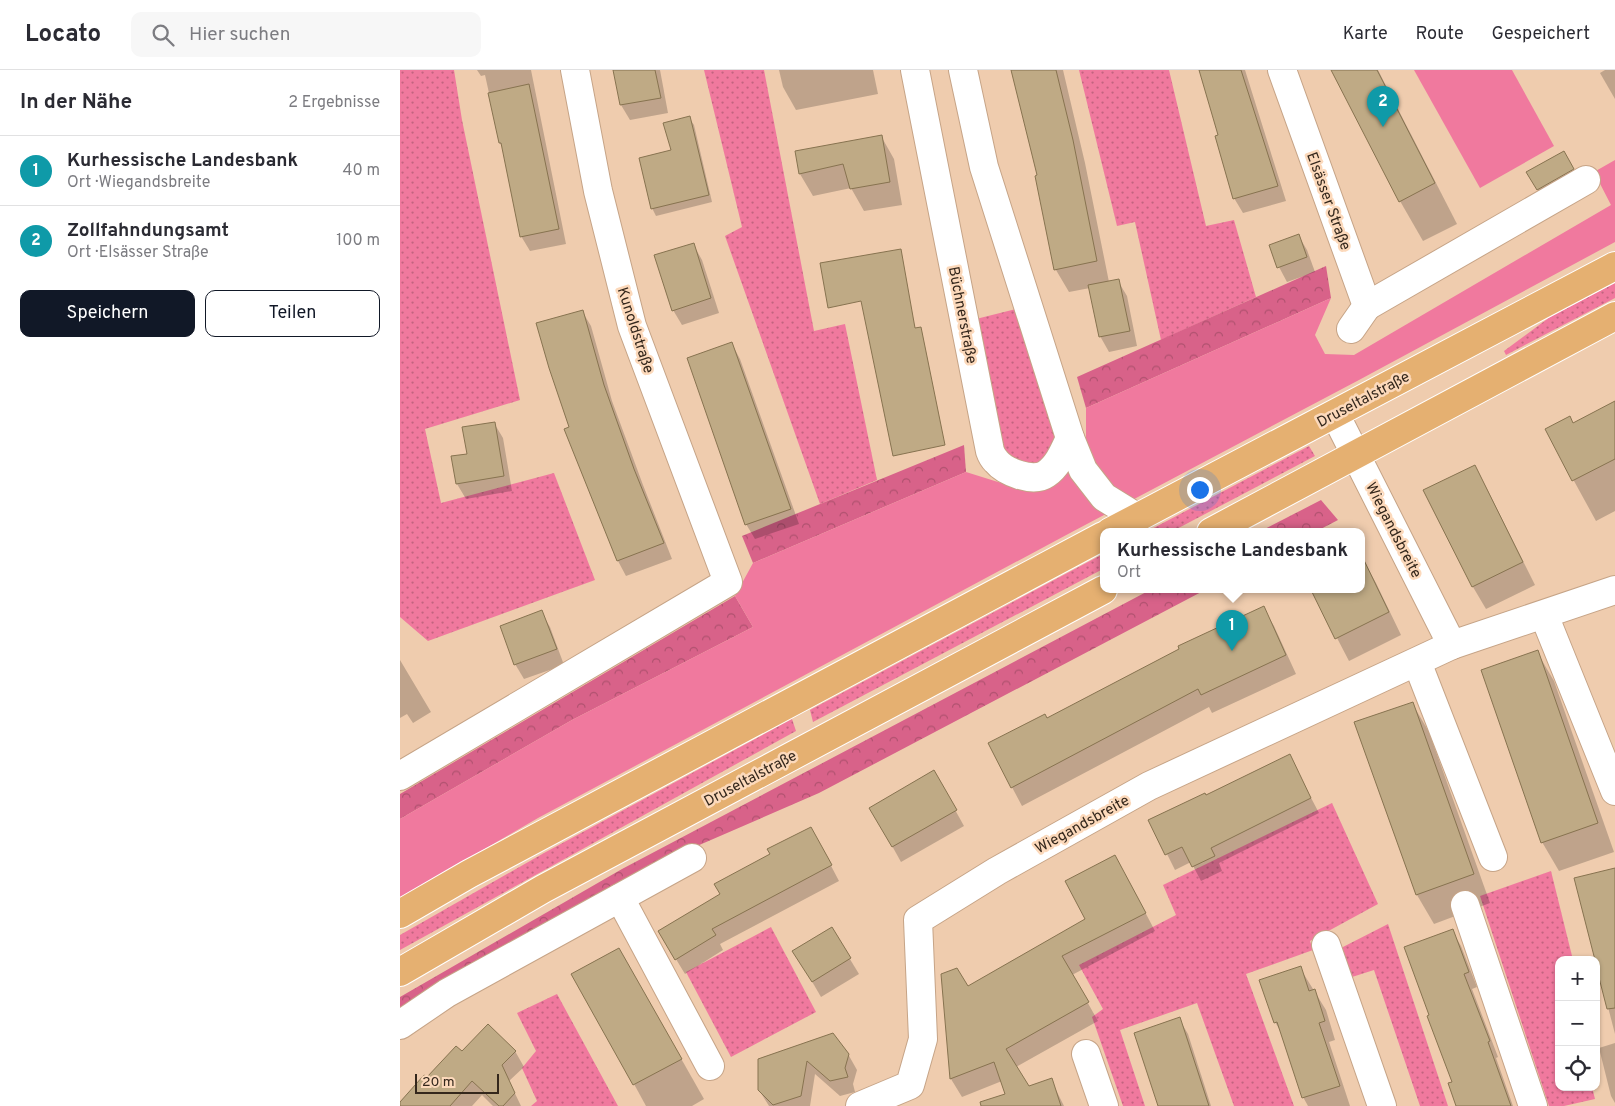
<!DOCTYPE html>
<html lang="de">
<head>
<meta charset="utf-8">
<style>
  :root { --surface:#fff; --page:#f7f7f7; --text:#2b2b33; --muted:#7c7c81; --line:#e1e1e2; --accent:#111827 }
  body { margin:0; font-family:Overpass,sans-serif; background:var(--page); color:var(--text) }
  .controls { position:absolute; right:15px; bottom:15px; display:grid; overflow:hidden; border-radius:10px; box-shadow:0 1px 4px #0004 }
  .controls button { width:45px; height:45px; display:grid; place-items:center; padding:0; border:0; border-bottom:1px solid var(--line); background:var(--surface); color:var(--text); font:25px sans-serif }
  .scale { position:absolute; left:15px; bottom:12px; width:84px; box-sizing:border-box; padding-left:5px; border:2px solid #34271c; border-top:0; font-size:14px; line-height:18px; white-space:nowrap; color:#34271c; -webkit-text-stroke:4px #fcd9bb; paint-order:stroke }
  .you { position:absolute; left:799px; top:419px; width:18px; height:18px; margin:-12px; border:4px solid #fff; border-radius:50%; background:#1a73e8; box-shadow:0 0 0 8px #1a73e833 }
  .badge { display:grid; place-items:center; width:32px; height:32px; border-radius:50%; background:var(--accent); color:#fff; font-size:16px; font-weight:700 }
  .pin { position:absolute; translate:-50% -41px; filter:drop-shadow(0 1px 2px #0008) }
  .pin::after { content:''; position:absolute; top:26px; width:18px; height:15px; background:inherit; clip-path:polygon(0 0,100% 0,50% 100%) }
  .popup { position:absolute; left:700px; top:458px; width:265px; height:65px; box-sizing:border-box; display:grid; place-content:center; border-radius:10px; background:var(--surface); filter:drop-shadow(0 1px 4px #0005); font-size:16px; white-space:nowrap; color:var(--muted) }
  .popup b { font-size:19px; color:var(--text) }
  .popup::after { content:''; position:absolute; left:50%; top:100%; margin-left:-10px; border:10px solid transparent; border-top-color:var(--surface) }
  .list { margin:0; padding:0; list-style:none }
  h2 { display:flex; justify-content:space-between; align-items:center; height:65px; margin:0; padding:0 20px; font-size:21px }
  h2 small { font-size:16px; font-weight:400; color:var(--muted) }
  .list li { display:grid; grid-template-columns:32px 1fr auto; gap:15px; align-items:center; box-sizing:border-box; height:70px; padding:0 20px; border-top:1px solid var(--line) }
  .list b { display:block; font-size:19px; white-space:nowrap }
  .list p { margin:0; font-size:16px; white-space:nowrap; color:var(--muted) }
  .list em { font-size:16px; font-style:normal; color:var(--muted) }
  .actions { display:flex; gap:10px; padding:15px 20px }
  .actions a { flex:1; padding:11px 0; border:1px solid var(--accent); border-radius:10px; text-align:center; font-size:18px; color:var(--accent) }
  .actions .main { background:var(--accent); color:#fff }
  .icon { flex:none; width:28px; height:28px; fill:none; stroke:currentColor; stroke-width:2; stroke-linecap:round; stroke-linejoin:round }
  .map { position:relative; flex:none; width:1215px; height:1036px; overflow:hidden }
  header { display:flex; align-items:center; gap:30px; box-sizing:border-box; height:70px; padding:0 25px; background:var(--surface); border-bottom:1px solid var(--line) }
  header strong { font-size:24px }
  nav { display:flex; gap:28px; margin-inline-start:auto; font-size:18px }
  .search { width:350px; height:45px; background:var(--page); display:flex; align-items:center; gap:12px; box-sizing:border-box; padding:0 18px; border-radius:10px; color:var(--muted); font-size:19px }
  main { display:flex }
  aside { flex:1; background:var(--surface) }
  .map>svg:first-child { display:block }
</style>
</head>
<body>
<header>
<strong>Locato</strong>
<div class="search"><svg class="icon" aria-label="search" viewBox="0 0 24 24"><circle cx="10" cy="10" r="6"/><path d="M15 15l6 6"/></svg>Hier suchen</div>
<nav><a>Karte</a><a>Route</a><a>Gespeichert</a></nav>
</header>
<main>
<aside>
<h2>In der Nähe<small>2 Ergebnisse</small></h2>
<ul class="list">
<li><span class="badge" style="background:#0f9aa8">1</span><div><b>Kurhessische Landesbank</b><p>Ort · Wiegandsbreite</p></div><em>40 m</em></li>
<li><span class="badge" style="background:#0f9aa8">2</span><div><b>Zollfahndungsamt</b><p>Ort · Elsässer Straße</p></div><em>100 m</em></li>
</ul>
<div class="actions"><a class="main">Speichern</a><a>Teilen</a></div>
</aside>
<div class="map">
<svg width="1215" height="1036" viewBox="0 0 1215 1036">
  <defs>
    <pattern id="grass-dots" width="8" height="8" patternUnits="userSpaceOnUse" patternTransform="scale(1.25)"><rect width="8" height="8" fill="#f0799e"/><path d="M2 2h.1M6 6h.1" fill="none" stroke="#c36380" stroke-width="1.8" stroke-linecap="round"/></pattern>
    <pattern id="forest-crowns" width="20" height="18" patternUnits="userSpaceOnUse" patternTransform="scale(1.25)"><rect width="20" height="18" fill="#d86289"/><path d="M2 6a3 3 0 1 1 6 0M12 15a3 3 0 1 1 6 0" fill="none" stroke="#b0516f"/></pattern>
  </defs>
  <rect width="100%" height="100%" fill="#efccae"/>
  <g fill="url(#grass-dots)">
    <path d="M0,0h54l8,50 58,280 -95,29 16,74 113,-30 41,107 -167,61 -28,-24z"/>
    <path d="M304,0h60l50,261 31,-7 32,156 -57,24 -95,-268 17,-9z"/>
    <path d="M679,0h90l37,156 28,-6 22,77 -95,43 -26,-118 -18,4z"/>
    <path d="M1215,213v15l-109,57 -2,-4 46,-34z"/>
    <path d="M628,236l42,132 -16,29 -58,-5 -32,-140z"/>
    <path d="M909,376l6,10 -144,76h-25z"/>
    <path d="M703,484v15l-290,153 -3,-12z"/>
    <path d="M392,649l4,12 -396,219v-15l144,-82z"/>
    <path d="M932,733l46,101 -68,37 3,9 -67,24 48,132h-60l-37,-103 -77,27 25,76h-22l-31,-89 11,-8 -24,-44 97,-50 -13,-30z"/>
    <path d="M1151,801l22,89h-14v127h33l3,12 -31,7h-15l-69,-210z"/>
    <path d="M988,854l60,182h-28l-46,-136 -22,7 -11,-29z"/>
    <path d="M371,857l45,85 -85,45 -45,-85z"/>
    <path d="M157,924l61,112h-87l6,-5 -15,-33 14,-17 -19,-38z"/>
  </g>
  <g fill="url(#forest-crowns)">
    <path d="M926,196l5,32 -245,110 -9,-31z"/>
    <path d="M564,375l2,27 -213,91 -11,-27z"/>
    <path d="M921,430l17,20 -23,12h-56z"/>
    <path d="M750,520h55l-386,203 -122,53 -297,169v-18l222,-128z"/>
    <path d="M335,526l18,31 -181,93 -172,99v-25z"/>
  </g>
  <g fill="#f0799e">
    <path d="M1014,0h98l42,76 -74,42z"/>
    <path d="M1215,90v82l-256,138 -289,153 -532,285 -138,80v-79l172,-99 181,-93 -18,-31 18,-33 213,-91 32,10 33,6 31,-18 24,-30v-32l245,-110 -16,37 10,19 29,1 257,-150 -17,-33z"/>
  </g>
  <g fill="#0003">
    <path d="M77,0h54l35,174 -36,7 -9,-15 -18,-88 -3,-5 -15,-68 -4,1z"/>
    <path d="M215,0h45l8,43 -38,7 -9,-15z"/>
    <path d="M379,0h94l5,24 -82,16 -13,-23z"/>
    <path d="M612,0h51l22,93 24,119 9,-1 9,15 10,50 -28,6 -9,-16 -10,-48 -21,4 -13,-22 -19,-93 2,-1z"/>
    <path d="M800,0h45l41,131 -43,12 -9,-15 -14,-62z"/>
    <path d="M932,0h46l79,154 -34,17 -23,-40z"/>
    <path d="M1205,0h10v29l-15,-26z"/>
    <path d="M289,48l5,7 18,77 -56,14 -4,-8 20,-57z"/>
    <path d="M481,66l13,23 8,46 -38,6 -13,-23 -38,8 -13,-22 -4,-22z"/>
    <path d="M1163,83l14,23 -35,20 -14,-23z"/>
    <path d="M898,165l9,15 8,22 -28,10 -8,-15z"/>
    <path d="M293,174l9,16 17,53 -37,12 -9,-15z"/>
    <path d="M182,241l9,15 21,75 31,84 29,74 -46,17 -8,-15 -52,-132 5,-2z"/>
    <path d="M332,274l8,15 59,165 -44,15 -9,-15z"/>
    <path d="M1215,332v109l-19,10 -50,-91 27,-6z"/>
    <path d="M94,353l9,15 9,53 -46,8 -9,-15 -5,-27 16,-2z"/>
    <path d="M1074,397l13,22 48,96 -49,24 -13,-22 -48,-96z"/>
    <path d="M963,490l13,23 25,52 -52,26 -37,-71h49v-29z"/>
    <path d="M863,538l11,18 22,48 -84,39 -3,-6 -187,99 -33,-62 58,-24z"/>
    <path d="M141,542l9,15 14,38 -40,14 -9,-15z"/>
    <path d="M1137,582l17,29 60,171 -55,19 -17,-29z"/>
    <path d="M0,590l31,52 -18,11 -6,-9 -7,4z"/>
    <path d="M1012,633l17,29 61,171 -56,21 -17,-29z"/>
    <path d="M889,686l30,57 -100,50 3,8 -21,10 -10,-19 -16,8 -25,-50 55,-24z"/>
    <path d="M534,702l30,54 -63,36 -30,-54z"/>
    <path d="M419,773l20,38 -119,63 3,6 -38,24 -26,-43 62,-37 50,-40z"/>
    <path d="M1215,799v165l-19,-73z"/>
    <path d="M725,804l30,57 -83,44 26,46 -82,46 12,20 23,-7 13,26h-54l-8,-25 -40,16 -11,-18 -8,-104 25,12 118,-68z"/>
    <path d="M431,858l28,46 -38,23 -18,-31z"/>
    <path d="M1052,861l9,15 16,41 -5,2 26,68 -2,1 17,48h-56l-3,-24z"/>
    <path d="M219,879l85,150 -12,7h-46l-12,-22z"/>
    <path d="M900,898l26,42 9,30 -6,2 21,64h-42l-5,-9 -19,-60 -9,-15z"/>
    <path d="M779,949l9,15 23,72h-52z"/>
    <path d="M1215,973v60l-4,-7 -12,-48z"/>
    <path d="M115,981l9,16 -15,14 12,25h-28l-11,-11 -10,11h-72v-2l27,-25 35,-26z"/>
    <path d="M448,984l9,16 -4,14 2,8 -15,4 -25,-22 -5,32h-41l-10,-16v-30z"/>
  </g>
  <g fill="#bfaa85" stroke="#877350">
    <path d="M213,0h42l6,28 -41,7z"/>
    <path d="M611,0h45l17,70 24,121 -43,9 -19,-94 2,-1z"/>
    <path d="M799,0h42l37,116 -45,13 -18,-63 3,-1z"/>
    <path d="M931,0h46l58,113 -36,19z"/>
    <path d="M129,14l30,145 -39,8 -19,-94h-2l-11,-50z"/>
    <path d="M290,46l19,79 -58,14 -12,-51 32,-8 -8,-27z"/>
    <path d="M482,65l8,47 -40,7 -7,-25 -44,10 -4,-23z"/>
    <path d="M1164,81l10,18 -37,21 -11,-18z"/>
    <path d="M899,164l8,23 -30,11 -8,-23z"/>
    <path d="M294,173l17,55 -39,13 -18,-56z"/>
    <path d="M501,179l14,79 6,-1 24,118 -52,11 -32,-155 -33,7 -8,-45z"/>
    <path d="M719,209l11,52 -31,6 -11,-52z"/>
    <path d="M183,240l21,75 30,84 30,74 -47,18 -53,-132 5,-2 -20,-59 -13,-45z"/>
    <path d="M332,272l59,167 -46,16 -58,-167z"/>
    <path d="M1215,331v58l-43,22 -27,-52 25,-13 3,7z"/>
    <path d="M95,352l9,54 -48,8 -5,-28 16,-2 -5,-27z"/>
    <path d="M1075,395l48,97 -51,25 -49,-97z"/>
    <path d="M961,484l28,58 -54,27 -24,-49h50z"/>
    <path d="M864,536l22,49 -85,40 -3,-6 -187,99 -23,-45 57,-29 2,4 132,-69 -1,-3z"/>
    <path d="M142,540l15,39 -43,16 -14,-39z"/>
    <path d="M1138,580l60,173 -57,20 -60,-173z"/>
    <path d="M1013,632l61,172 -58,21 -62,-173z"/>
    <path d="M890,684l21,44 -100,50 4,8 -23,11 -10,-20 -17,8 -17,-35 57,-27 1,2z"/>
    <path d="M534,700l23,40 -65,37 -23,-39z"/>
    <path d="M411,757l21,38 -120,64 4,6 -41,25 -17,-29 62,-37 -6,-10 56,-30 -3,-5z"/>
    <path d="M715,785l31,58 -84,43 27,46 -83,47 23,37 23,-8 9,28h-80l-1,-4 25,-8 -11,-32 -44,17 -9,-105 16,-6 11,18 117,-67 -20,-38z"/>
    <path d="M1215,798v140l-8,1 -11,-43v-6h-1l-21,-82z"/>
    <path d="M432,857l19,31 -39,24 -20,-31z"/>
    <path d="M1053,859l16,43 -5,2 26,67 -2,1 23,64h-55l-8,-23 4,-1 -25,-66 2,-1 -25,-68z"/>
    <path d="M219,878l63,111 -49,26 -62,-111z"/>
    <path d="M901,896l8,25 6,-2 10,32 -6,2 21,63 -38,12 -25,-76 -3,1 -15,-43z"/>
    <path d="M780,947l29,89h-51l-24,-73z"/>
    <path d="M88,954l28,27 -14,14 13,28 -12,13h-4l-27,-25 -22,25h-50v-4l24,-27 3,2 29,-31 6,5z"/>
    <path d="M433,963l16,21 -4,14 3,9 -18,4 -23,-20 -6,35 -28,9 -15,-15v-31z"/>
  </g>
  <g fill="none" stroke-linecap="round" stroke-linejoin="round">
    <g stroke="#c6a487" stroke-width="30">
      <g id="minor">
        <path d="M515,0l75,381c1,3 3,7 6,10 9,11 37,22 50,13 12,-8 18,-23 24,-36l-86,-271 -21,-97"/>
        <path d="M882,0l85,236 -16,23"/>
        <path d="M967,236l219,-126"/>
        <path d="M935,344l117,231"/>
        <path d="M670,368l13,32 21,27 34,21"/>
        <path d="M1144,545l71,176"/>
        <path d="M1017,592l76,195"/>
        <path d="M0,706l328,-194 -96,-256 -34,-135 -23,-121"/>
        <path d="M220,828l90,168"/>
        <path d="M1065,835l68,201"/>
        <path d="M926,875l56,161"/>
        <path d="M0,955l47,-32 245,-135"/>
        <path d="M686,984l18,52"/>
        <path d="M460,1036l50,-21 13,-46 -5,-119 79,-49 152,-85 303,-141 163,-55"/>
      </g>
    </g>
    <g stroke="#fff" stroke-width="30">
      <g id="major">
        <path d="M710,462l505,-266"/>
        <path d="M811,462l404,-216"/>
        <path d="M0,844l69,-40 634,-338"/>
        <path d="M0,902l143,-83 560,-299"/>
      </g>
    </g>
    <use href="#minor" stroke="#fff" stroke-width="28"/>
    <use href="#major" stroke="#e5b071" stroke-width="28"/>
  </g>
  <g text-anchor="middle" stroke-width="5" stroke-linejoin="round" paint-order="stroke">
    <g font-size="15" fill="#34271c" stroke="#fcd9bb">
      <text transform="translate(929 131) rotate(70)" y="5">Elsässer Straße</text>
      <text transform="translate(563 245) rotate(79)" y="5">Büchnerstraße</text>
      <text transform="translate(236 260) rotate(72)" y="5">Kunoldstraße</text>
      <text transform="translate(963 329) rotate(-28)" y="5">Druseltalstraße</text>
      <text transform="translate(994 460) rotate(63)" y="5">Wiegandsbreite</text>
      <text transform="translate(350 708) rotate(-28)" y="5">Druseltalstraße</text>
      <text transform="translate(682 754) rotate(-29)" y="5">Wiegandsbreite</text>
    </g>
  </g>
</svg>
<div class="controls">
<button>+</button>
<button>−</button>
<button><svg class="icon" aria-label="locate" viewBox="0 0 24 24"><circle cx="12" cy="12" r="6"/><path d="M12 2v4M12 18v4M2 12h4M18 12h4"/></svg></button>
</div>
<div class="scale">20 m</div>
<div class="you"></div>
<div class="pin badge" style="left:832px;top:581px;background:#0f9aa8">1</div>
<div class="popup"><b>Kurhessische Landesbank</b>Ort</div>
<div class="pin badge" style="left:983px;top:57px;background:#0f9aa8">2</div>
</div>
</main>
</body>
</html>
